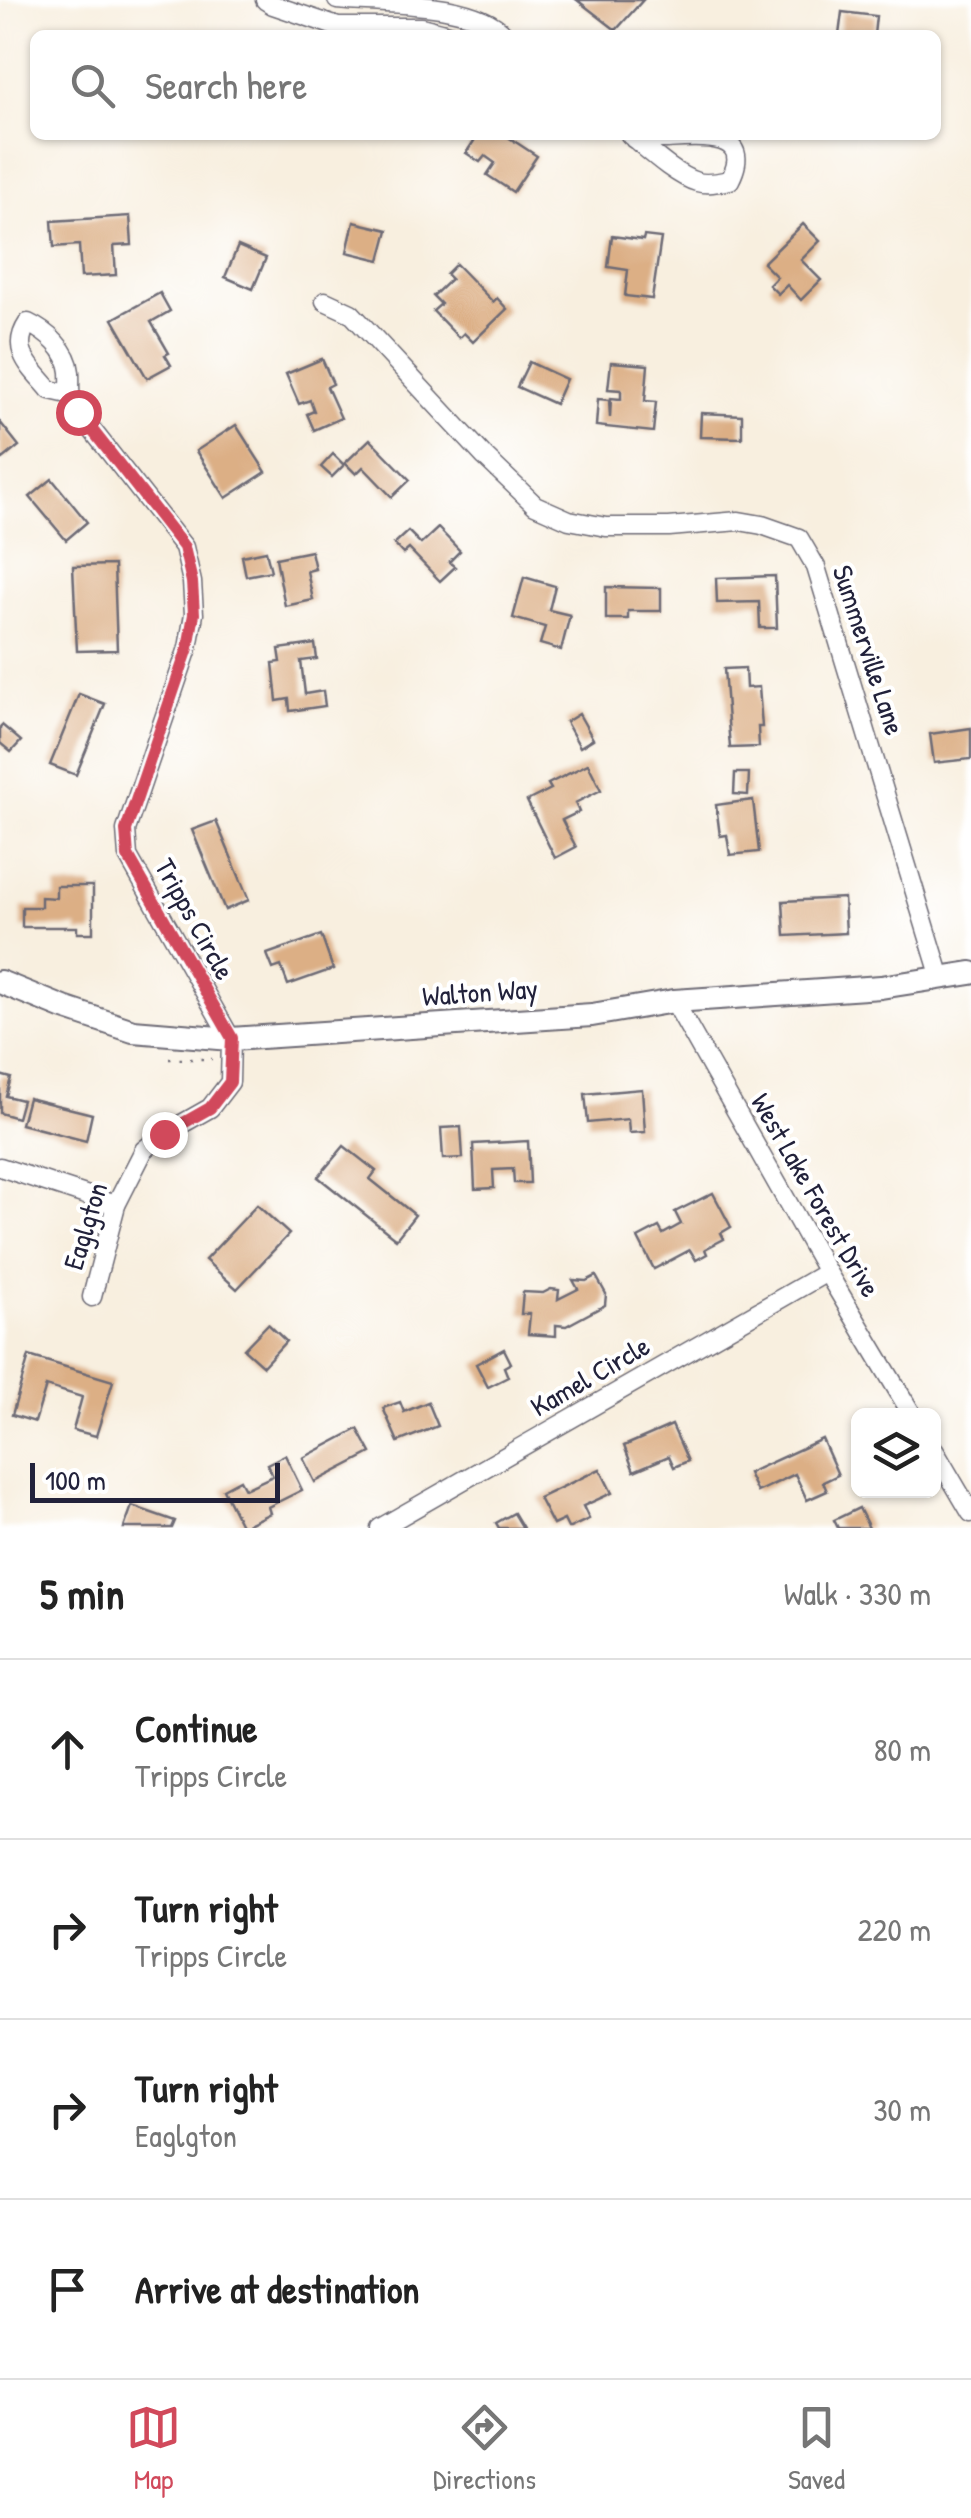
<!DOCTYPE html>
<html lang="en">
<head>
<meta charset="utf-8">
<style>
  :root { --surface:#fff; --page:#f6f6f6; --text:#222; --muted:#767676; --line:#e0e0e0; --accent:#d1495b }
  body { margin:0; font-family:"Patrick Hand",sans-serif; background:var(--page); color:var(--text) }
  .controls { position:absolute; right:30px; bottom:30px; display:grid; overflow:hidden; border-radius:15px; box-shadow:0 2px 8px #0004 }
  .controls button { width:90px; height:90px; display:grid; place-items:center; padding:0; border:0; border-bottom:2px solid var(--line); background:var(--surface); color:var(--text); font:50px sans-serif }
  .scale { position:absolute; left:30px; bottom:25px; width:250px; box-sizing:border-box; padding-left:10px; border:5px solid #22223b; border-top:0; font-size:28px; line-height:35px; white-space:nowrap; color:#22223b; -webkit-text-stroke:8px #fff; paint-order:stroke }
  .stop { position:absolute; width:30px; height:30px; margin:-22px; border:8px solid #d1495b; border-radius:50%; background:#fff }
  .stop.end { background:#d1495b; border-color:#fff; box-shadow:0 2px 10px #0008 }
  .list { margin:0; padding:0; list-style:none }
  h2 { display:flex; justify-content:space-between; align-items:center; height:130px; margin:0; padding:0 40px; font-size:42px }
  h2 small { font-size:32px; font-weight:400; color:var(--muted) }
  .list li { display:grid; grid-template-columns:65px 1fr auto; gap:30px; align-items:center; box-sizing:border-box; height:180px; padding:0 40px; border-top:2px solid var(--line) }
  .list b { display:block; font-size:38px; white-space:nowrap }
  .list p { margin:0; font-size:32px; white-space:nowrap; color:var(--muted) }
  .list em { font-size:32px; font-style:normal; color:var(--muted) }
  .icon { flex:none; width:55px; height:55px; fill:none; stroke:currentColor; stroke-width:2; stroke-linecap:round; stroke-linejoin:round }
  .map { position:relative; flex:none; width:971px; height:1528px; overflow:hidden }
  .search { position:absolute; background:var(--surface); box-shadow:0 2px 8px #0004; left:30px; right:30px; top:30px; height:110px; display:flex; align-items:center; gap:25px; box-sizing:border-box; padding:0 35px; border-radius:15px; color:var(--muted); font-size:38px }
  .sheet { height:850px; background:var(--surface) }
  nav { display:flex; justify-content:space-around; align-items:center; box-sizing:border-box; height:140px; border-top:2px solid var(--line); background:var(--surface); font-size:28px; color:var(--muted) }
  nav a { display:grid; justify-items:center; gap:5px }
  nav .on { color:var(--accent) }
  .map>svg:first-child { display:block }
</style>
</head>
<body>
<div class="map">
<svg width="971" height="1528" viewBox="0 0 971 1528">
  <rect width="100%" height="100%" fill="#fff"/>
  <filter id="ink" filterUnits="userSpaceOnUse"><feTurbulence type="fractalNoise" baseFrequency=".01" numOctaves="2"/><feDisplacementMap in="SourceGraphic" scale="20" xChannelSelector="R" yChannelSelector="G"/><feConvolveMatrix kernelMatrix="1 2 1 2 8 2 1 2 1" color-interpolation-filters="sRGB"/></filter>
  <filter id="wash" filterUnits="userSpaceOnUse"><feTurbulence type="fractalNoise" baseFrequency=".0048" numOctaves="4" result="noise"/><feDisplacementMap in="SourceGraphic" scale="40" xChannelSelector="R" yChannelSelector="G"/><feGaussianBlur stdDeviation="2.25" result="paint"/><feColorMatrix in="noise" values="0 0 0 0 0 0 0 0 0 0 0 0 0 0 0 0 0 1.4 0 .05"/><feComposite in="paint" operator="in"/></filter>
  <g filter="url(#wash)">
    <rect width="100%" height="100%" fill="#f8efdf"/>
    <g id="blocks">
      <g fill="#dcaf85">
        <path d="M577,0h66l-27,30z"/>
        <path d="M842,12l34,4 -2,19h-35z"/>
        <path d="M478,135h27l32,21 -24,36 -26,-17 8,-12 -10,-7 -5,6 -14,-9z"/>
        <path d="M130,216l2,29 -18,1 2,29 -35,2 -2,-32 -25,2 -2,-26z"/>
        <path d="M354,222l34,8 -8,30 -33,-8z"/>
        <path d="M803,224l17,17 -19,19 20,20 -20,20 -14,-15 -9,9 -9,-9 8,-8 -14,-14z"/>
        <path d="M612,236l31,4 1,-4 17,2 -9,61 -27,-3 3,-26 -20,-3z"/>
        <path d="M238,246l28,12 -13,31 -28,-12z"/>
        <path d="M456,264l37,38 4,-4 10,11 -34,33 -9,-9 -5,5 -26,-27 8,-7 -8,-8 18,-17 -5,-5z"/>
        <path d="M160,293l10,18 -19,11 18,31 -4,2 6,10 -24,13 -34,-59z"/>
        <path d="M322,359l11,25 -6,3 14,31 -27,12 -7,-16 7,-3 -4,-11 -11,4 -13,-30z"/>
        <path d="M529,362l37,17 -11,25 -38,-17z"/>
        <path d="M611,362l37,3 -3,36 11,1 -3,30 -57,-6 2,-27 11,1 1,18 1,-20 10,1v-9l-13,-1z"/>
        <path d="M701,413l41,2v23l-42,-1z"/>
        <path d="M0,422l19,24 -16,13 -3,-4z"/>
        <path d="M236,425l30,47 -40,26 -30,-47z"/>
        <path d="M370,439l40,41 -18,17 -29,-30 -7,7 -11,-11z"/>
        <path d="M333,454l11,11 -12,12 -11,-10z"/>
        <path d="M52,479l35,43 -21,18 -36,-43z"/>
        <path d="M438,528l22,23 -11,11 6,5 -15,14 -31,-32 -6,5 -9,-10 14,-13 13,13z"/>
        <path d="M266,551l5,20 -25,5 -4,-20z"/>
        <path d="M311,551l4,18 -8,2 6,29 -28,6 -9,-48z"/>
        <path d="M114,565l3,85 -40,1 -4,-85z"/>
        <path d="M775,576l2,52h-17l-1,-26 -42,1 -1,-25z"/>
        <path d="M524,577l31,9 -6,24 21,5 -9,35 -21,-6 5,-17 -32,-9z"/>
        <path d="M606,587l55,1v23h-33v8h-22z"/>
        <path d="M315,644l2,15 -16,2 4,33 18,-3 2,15 -35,5 -1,-12 -12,2 -4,-38 8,-1 -2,-13z"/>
        <path d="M745,668l1,20 13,-1 3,40h-4l1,20 -29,1 -6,-79z"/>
        <path d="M79,694l26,10 -29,71 -26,-10z"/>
        <path d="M579,714l14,25 -13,8 -14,-25z"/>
        <path d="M2,725l19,16 -10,11 -11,-9v-16z"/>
        <path d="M971,728v31l-37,4 -4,-29z"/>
        <path d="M588,764l13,26 -26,13 4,9 -17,8 14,27 -21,11 -28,-57 24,-12 -3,-5z"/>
        <path d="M735,773h14l-1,22 -14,-1z"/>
        <path d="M753,800l6,52 -29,3 -3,-20 -7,1 -4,-31z"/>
        <path d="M216,821l33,79 -24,10 -33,-80z"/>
        <path d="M56,886h37v47h-16v-6h-55v-20h19v-10l15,1z"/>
        <path d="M844,898l2,35 -61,3 -2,-35z"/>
        <path d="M321,935l12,34 -45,16 -7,-19 -8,3 -6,-15z"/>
        <path d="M0,1075l11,3 -5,18 16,4 -5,18 -17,-5z"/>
        <path d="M642,1089l3,43 -16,1 -1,-14 -40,4 -3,-29z"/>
        <path d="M28,1098l64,16 -6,27 -65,-17z"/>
        <path d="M461,1127l2,31 -20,1 -2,-31z"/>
        <path d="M528,1141l2,42h-16l-1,-14 -20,1 1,18 -19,1 -2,-45z"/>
        <path d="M344,1146l32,25 -6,8 45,36 -19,24 -78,-62z"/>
        <path d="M713,1193l18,34 -10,6 3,6 -19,10 2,5 -11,6 -6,-10 -36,19 -16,-31 21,-11 4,7 18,-10 -6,-12z"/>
        <path d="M257,1205l32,29 -52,55 -32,-29z"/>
        <path d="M596,1276l10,18 -1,11 -39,21 -10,-1v11l-28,-2 2,-20h-9l2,-22 20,1 8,-4 8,1 -1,9 20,-10 -5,-9 13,1z"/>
        <path d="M268,1324l18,17 -23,25 -19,-17z"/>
        <path d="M504,1349l7,14 -7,4 4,10 -20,10 -12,-23z"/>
        <path d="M29,1356l84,25 -17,55 -23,-6 9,-33 -36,-11 -11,36 -23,-7z"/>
        <path d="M400,1402l4,10 24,-10 10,24 -40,16 -15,-34z"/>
        <path d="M672,1425l16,36 -14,6 -5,-11 -35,15 -10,-25z"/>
        <path d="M358,1429l13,24 -56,29 -12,-24z"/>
        <path d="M822,1439l16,36 -15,7 4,9 -20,9 -12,-26 -38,18 -9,-19z"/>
        <path d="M285,1455l17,35 -34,17 2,6 -28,14 -19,-38 17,-9 5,9 28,-13 -6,-12z"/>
        <path d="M600,1469l12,24 -29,13 6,13 -19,9h-2l-4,-8 -11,5 -14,-27z"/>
        <path d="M132,1506l43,15 -3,7h-48z"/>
        <path d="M859,1508l10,20h-31l-4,-8z"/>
        <path d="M514,1513l9,15h-24l-3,-5z"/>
      </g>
    </g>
  </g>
  <g filter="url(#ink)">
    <use href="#blocks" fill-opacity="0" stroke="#6d6a74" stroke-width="2.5"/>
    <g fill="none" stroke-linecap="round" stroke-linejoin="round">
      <g stroke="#6d6a74" stroke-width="21">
        <g id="minor">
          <path d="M265,0l8,5 65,22h83l31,8"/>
          <path d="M337,0c47,5 136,0 168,35"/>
          <path d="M630,135c17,14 46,41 67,47 10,3 23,0 33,-2 26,-50 -34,-43 -64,-41 -10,0 -21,0 -32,0"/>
          <path d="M325,301l26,12 134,144 50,48 34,15 37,7h63l70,-6 23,4 37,13 17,29 125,411"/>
          <path d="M68,394l-18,-4c-18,-22 -41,-39 -22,-67 19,9 40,27 42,49 1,21 -3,19 8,40l106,135 8,35 2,32 -6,34 -62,182 2,26 103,183 -1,43 -20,26 -46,26 -20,16 -28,55 -24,92"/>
          <path d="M674,1001l153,271 86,144"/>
          <path d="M0,1167l116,38"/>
          <path d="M934,1450l37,63"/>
          <path d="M380,1528l447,-256"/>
        </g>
      </g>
      <g stroke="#6d6a74" stroke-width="26">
        <path id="major" d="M0,982l64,26 69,23 98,8 361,-24 82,-14 207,-14 90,-14"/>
      </g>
      <path stroke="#6d6a74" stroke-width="2.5" stroke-dasharray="2.5 8" stroke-linecap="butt" d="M169,1059h43"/>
      <use href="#minor" stroke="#fff" stroke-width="18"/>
      <use href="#major" stroke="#fff" stroke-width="22"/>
    </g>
  </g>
  <g fill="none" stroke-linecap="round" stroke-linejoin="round" filter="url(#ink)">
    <path stroke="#d1495b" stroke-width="12" d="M78,412l106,135 8,35 2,32 -6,34 -62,182 2,26 104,182 -2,44 -20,26 -46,26"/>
  </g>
  <g text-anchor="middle" stroke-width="8" stroke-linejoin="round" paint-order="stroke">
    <g font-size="28" fill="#22223b" stroke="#fff">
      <text transform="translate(869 650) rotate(72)" y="10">Summerville Lane</text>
      <text transform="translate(195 919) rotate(61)" y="10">Tripps Circle</text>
      <text transform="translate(480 992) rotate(-4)" y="10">Walton Way</text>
      <text transform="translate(816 1195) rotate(60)" y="10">West Lake Forest Drive</text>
      <text transform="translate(85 1226) rotate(-73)" y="10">Eaglgton</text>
      <text transform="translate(590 1376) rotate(-30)" y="10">Kamel Circle</text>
    </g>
  </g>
</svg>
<div class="controls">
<button><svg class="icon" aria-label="layers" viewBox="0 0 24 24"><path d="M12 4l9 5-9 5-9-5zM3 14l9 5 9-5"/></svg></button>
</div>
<div class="scale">100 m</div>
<div class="stop" style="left:78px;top:412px"></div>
<div class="stop end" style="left:164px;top:1134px"></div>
<div class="search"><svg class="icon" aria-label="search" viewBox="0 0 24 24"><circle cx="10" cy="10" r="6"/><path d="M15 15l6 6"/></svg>Search here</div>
</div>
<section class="sheet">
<h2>5 min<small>Walk · 330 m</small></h2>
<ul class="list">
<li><svg class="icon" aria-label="ahead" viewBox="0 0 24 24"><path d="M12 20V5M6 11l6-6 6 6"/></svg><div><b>Continue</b><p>Tripps Circle</p></div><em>80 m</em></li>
<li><svg class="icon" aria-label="right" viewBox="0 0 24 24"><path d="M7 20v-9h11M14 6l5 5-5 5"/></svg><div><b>Turn right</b><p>Tripps Circle</p></div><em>220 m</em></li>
<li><svg class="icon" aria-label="right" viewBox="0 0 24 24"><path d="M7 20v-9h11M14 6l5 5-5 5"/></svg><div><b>Turn right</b><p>Eaglgton</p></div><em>30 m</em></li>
<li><svg class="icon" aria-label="arrive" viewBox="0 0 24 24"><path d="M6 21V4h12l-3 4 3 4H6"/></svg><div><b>Arrive at destination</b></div></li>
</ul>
</section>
<nav>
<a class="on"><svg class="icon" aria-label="map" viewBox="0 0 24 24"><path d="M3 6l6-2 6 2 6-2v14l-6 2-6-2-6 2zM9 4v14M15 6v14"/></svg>Map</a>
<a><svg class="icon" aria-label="directions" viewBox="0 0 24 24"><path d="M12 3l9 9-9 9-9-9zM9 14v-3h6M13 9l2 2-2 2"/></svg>Directions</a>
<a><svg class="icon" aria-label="saved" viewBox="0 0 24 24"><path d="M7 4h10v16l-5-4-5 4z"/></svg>Saved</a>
</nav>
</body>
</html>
